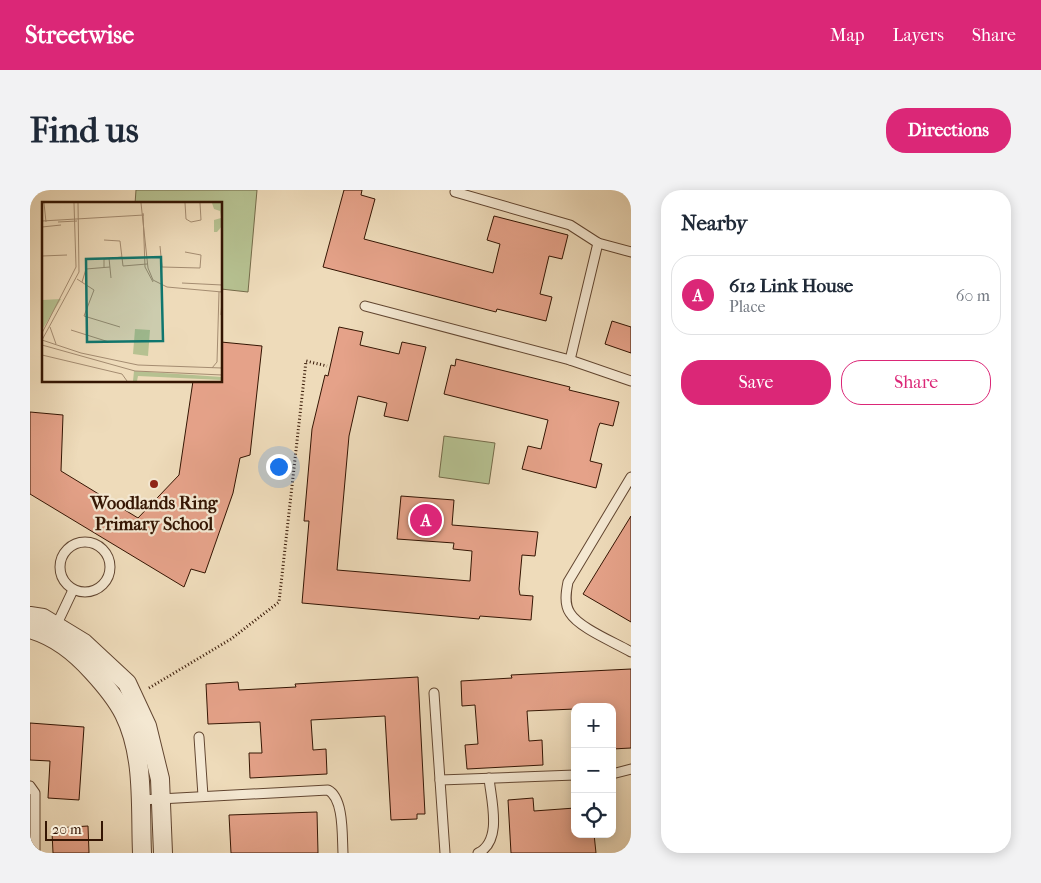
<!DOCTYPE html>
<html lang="en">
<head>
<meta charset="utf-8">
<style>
  :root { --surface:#fff; --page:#f2f2f3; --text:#1f2937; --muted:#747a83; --line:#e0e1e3; --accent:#db2777 }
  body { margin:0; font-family:"IM FELL French Canon",serif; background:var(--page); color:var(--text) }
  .controls { position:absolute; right:15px; bottom:15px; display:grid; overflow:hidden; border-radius:10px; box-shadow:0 2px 12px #0003 }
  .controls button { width:45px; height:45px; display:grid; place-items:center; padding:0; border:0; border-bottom:1px solid var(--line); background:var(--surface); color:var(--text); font:25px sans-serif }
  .scale { position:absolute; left:15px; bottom:12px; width:58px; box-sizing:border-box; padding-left:5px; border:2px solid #341503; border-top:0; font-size:14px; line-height:18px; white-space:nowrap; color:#341503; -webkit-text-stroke:4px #f4e8d2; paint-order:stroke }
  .you { position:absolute; left:248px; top:276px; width:18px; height:18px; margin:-12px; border:4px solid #fff; border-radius:50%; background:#1a73e8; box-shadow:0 0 0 8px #1a73e833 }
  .badge { display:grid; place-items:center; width:32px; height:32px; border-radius:50%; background:var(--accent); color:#fff; font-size:16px; font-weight:700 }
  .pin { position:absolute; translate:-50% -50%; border:2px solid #fff; box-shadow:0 1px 5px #0006 }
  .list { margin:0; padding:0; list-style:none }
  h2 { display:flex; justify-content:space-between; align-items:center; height:65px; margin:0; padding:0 20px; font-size:21px }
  h2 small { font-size:16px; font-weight:400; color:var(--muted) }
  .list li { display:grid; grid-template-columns:32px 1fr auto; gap:15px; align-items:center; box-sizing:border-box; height:80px; margin:0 10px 10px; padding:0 10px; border:1px solid var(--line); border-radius:20px }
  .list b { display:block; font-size:19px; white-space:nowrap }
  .list p { margin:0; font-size:16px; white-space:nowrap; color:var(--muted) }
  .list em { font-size:16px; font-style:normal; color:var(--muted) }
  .actions { display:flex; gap:10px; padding:15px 20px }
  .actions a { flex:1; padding:11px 0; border:1px solid var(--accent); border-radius:20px; text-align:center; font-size:18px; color:var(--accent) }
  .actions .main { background:var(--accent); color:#fff }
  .icon { flex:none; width:28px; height:28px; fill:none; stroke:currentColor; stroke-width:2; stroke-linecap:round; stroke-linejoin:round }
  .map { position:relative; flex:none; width:601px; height:663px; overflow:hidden; border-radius:20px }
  header { display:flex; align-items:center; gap:30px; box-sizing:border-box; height:70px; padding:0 25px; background:var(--accent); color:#fff }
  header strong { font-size:24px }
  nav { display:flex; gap:28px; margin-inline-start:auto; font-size:18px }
  .intro { display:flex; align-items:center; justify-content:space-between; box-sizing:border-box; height:120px; padding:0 30px }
  h1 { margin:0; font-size:35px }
  .button { padding:12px 22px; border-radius:20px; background:var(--accent); color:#fff; font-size:18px; font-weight:700 }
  main { display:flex; gap:30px; padding:0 30px }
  aside { flex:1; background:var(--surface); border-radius:20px; box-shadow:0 2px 12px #0003 }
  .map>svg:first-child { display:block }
</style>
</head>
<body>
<header>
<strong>Streetwise</strong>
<nav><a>Map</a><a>Layers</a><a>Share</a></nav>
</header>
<div class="intro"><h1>Find us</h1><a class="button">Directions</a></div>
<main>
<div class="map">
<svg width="601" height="663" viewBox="0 0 601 663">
  <rect width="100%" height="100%" fill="#eedbba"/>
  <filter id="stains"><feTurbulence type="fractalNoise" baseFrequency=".004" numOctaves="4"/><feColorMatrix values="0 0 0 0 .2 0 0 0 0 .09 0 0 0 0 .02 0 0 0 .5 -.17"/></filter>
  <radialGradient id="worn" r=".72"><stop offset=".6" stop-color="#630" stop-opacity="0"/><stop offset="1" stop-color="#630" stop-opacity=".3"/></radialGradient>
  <g fill="#b6c191" stroke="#756b4a">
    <path d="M106,0h121l-9,102 -27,-3v-85h-86z"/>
    <path d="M414,246l51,7 -6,41 -50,-7z"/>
  </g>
  <g fill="#e5a289" stroke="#341503">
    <path d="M314,0h18l-1,5 14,4 -11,40 129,34 7,-29 -13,-4 7,-24 74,19 -6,24 -13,-3 -9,38 12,3 -6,24 -49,-12 -1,3 -173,-45z"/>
    <path d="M582,131l19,6v26l-26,-9z"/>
    <path d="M309,137l24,5 -3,13 39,9 3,-12 24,5 -18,74 -24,-5 3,-13 -29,-7 -9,40 -12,134 133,11 2,-30 -19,-2 1,-6 -57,-4 4,-43 53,4 -2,25 86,7 -3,24 -13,-1 -3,34 1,6 13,1 -2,24 -51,-4 -1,3 -177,-16 7,-82h-5l8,-92 13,-54 3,1z"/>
    <path d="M191,152l41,4 -12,109 -10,3 -7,35 -28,80 -14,-4 -7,18 -154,-93v-82l33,3 -2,56 77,47 41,-43 14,-94h28z"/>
    <path d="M426,169l114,28 -1,3 50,12 -6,24 -13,-3 -2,5 -8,33 12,3 -6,24 -74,-19 6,-23 13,3 7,-29 -104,-26 7,-29 4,1z"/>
    <path d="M601,326v106l-48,-28z"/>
    <path d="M601,479v79l-19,1v-42h-37v2l-48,2 2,30 13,-1 1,25 -76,4 -2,-24 13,-1 -3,-39 -13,1 -1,-25 51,-3 -1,-3z"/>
    <path d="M388,487l7,137h-8v5l-26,1 -6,-104 -74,4 2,30 13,-1 1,25 -77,4 -1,-25h13l-2,-31 -52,2 -2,-40 32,-2 1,8 57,-3 -1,-3z"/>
    <path d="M0,533l54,4 -5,73 -31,-2 2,-37 -20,-1z"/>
    <path d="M503,608l1,13 41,-3v26h19l2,19h-85l-3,-53z"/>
    <path d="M287,622l1,41h-87l-2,-38z"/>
    <path d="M58,636l1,27h-36l-1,-21h5v-4z"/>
  </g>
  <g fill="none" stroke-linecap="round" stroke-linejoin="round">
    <g stroke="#624631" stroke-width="11">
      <g id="service">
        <path d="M425,2l115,33 28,18 33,9"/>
        <path d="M335,116l205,54 61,21"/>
        <path d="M540,170l28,-117"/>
        <path d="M601,287l-63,105c-2,10 -4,22 2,31 9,15 46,30 61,39"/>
        <circle cx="55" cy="377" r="25"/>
        <path d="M26,436l17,-36"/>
        <path d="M404,503l11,160"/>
        <path d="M169,547l4,59"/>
        <path d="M582,584l19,-5"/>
        <path d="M410,590l135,-5"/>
        <path d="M0,596l5,7v60"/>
        <path d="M111,610l187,-10c16,8 14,46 15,63"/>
        <path d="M448,663c25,-12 13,-53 11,-75"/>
      </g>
    </g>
    <g stroke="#624631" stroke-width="20">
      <g id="minor">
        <path d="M0,426l13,2 41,25 43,40 20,43 13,53 3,74"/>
        <path d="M0,439c25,7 45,23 62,42 12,13 24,27 32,43 21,42 16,94 18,139"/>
      </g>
    </g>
    <path stroke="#341503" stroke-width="3" stroke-dasharray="1 2.5" stroke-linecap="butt" d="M119,498l82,-49 48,-37 27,-241 21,5"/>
    <use href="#service" stroke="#f4e8d2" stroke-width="9"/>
    <use href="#minor" stroke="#f4e8d2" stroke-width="18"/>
  </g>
  <circle fill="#8f2418" stroke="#f4e8d2" stroke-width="2" cx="124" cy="294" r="5"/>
  <g text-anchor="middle" stroke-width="4.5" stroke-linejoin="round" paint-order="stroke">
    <g font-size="18" font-weight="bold" fill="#341503" stroke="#f4e8d2">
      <text x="124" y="319">Woodlands Ring<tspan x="124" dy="21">Primary School</tspan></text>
    </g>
  </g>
  <g transform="translate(12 12)">
    <rect width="180" height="180" fill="#eedbba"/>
    <path d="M170,1h10v23l-5,6h-3v-12l7,-2 -1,-7 -6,-2zM19,97l-19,31v-30zM93,127l15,1 -2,26 -15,-2zM92,169l88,6v3l-84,-4 -1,5h-4z" fill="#b6c191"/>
    <path fill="none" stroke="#a48c71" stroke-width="1" d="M2,1l2,19M36,1l1,69 -37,68 39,13 57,12 84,3M99,1l7,65 5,12 14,7 55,5M143,1l1,16 5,3 10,-2 -1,-17M101,11l2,54 8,15M0,19l102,-6M16,20l19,-1M0,25l19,-2M62,38l16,1 3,25 24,-2M118,44l2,21 38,1 1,-13 -16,-3M0,54l25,-1M67,56l2,20M62,66v-9l18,-2M35,77l17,11 -10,26 36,11M40,80l4,-13 24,-2M140,81l40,2M179,113l1,-16M8,125l6,17M29,128l38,12M0,131l34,-66 -2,-64M0,143l93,26 87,4M0,153l80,19 5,7M170,166l5,-6 2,-70"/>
    <path fill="#0f766e" fill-opacity="0.15" stroke="#0f766e" stroke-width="2.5" d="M119,55l2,84 -76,1 -1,-83z"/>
    <rect width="180" height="180" fill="none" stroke="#341503" stroke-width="2.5"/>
  </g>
  <rect width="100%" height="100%" filter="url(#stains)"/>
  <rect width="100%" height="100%" fill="url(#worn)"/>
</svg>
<div class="controls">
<button>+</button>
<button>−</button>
<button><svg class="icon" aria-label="locate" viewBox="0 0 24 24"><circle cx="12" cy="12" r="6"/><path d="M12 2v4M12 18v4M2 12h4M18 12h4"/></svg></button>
</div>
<div class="scale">20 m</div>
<div class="you"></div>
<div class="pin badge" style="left:396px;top:330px">A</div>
</div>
<aside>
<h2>Nearby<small></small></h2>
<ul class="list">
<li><span class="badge">A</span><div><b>612 Link House</b><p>Place</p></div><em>60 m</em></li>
</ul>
<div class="actions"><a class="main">Save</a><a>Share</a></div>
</aside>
</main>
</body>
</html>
